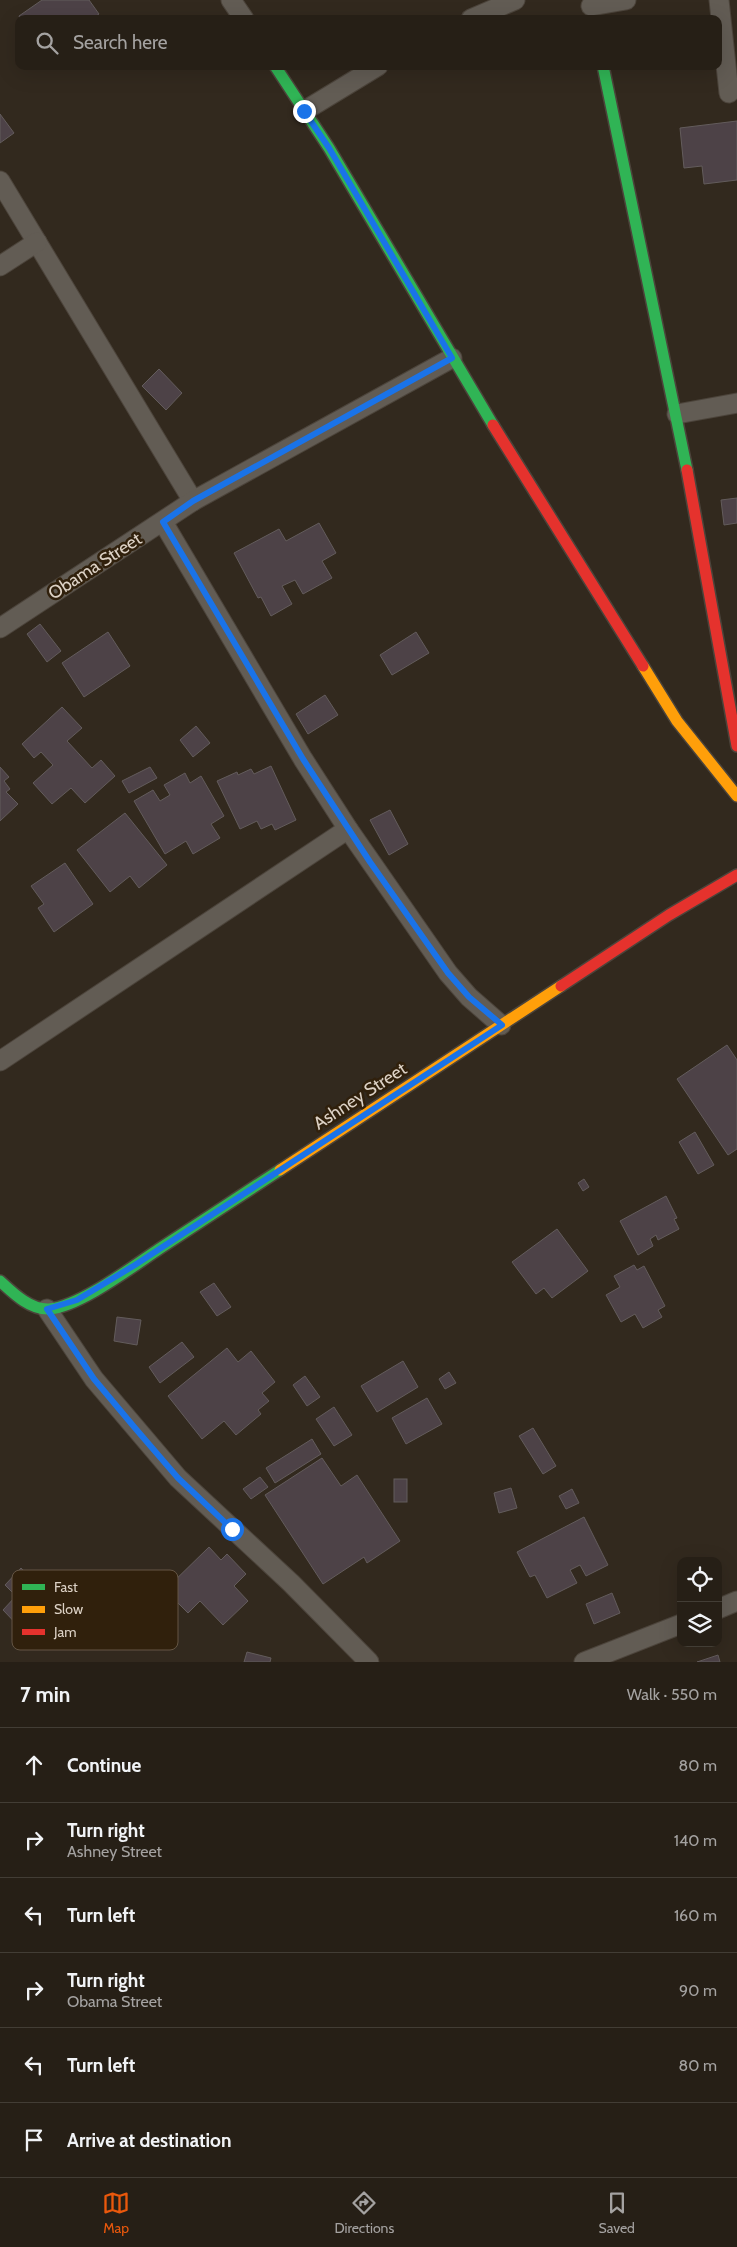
<!DOCTYPE html>
<html lang="en">
<head>
<meta charset="utf-8">
<style>
  :root { --surface:#261f16; --page:#322c23; --text:#f1f3f6; --muted:#a4a2a1; --line:#423d35; --accent:#ea580c }
  body { margin:0; font-family:Cabin,sans-serif; background:var(--page); color:var(--text) }
  .controls { position:absolute; right:15px; bottom:15px; display:grid; overflow:hidden; border-radius:10px; box-shadow:0 5px 20px #0002 }
  .controls button { width:45px; height:45px; display:grid; place-items:center; padding:0; border:0; border-bottom:1px solid var(--line); background:var(--surface); color:var(--text); font:25px sans-serif }
  .stop { position:absolute; width:15px; height:15px; margin:-11px; border:4px solid #1a73e8; border-radius:50%; background:#fff }
  .stop.end { background:#1a73e8; border-color:#fff; box-shadow:0 1px 5px #0008 }
  .list { margin:0; padding:0; list-style:none }
  h2 { display:flex; justify-content:space-between; align-items:center; height:65px; margin:0; padding:0 20px; font-size:21px }
  h2 small { font-size:16px; font-weight:400; color:var(--muted) }
  .list li { display:grid; grid-template-columns:32px 1fr auto; gap:15px; align-items:center; box-sizing:border-box; height:75px; padding:0 20px; border-top:1px solid var(--line) }
  .list b { display:block; font-size:19px; white-space:nowrap }
  .list p { margin:0; font-size:16px; white-space:nowrap; color:var(--muted) }
  .list em { font-size:16px; font-style:normal; color:var(--muted) }
  .icon { flex:none; width:28px; height:28px; fill:none; stroke:currentColor; stroke-width:2; stroke-linecap:round; stroke-linejoin:round }
  .map { position:relative; flex:none; width:737px; height:1662px; overflow:hidden }
  .search { position:absolute; background:var(--surface); box-shadow:0 5px 20px #0002; left:15px; right:15px; top:15px; height:55px; display:flex; align-items:center; gap:12px; box-sizing:border-box; padding:0 18px; border-radius:10px; color:var(--muted); font-size:19px }
  .sheet { height:515px; background:var(--surface) }
  nav { display:flex; justify-content:space-around; align-items:center; box-sizing:border-box; height:70px; border-top:1px solid var(--line); background:var(--surface); font-size:14px; color:var(--muted) }
  nav a { display:grid; justify-items:center; gap:2px }
  nav .on { color:var(--accent) }
  .map>svg:first-child { display:block }
</style>
</head>
<body>
<div class="map">
<svg width="737" height="1662" viewBox="0 0 737 1662">
  <rect width="100%" height="100%" fill="#32291e"/>
  <g fill="#4d4247" stroke="#635c5c">
    <path d="M42,0h47l10,14 -7,5h-72l-1,-3z"/>
    <path d="M0,114l14,19 -14,10z"/>
    <path d="M737,121v59l-33,4 -2,-18 -18,2 -4,-40z"/>
    <path d="M159,369l23,24 -16,17 -24,-24z"/>
    <path d="M737,498v25l-13,2 -3,-25z"/>
    <path d="M319,523l17,30 -14,8 10,17 -29,16 -8,-14 -13,6 10,18 -21,12 -10,-19 -3,1 -24,-45 45,-24 7,12z"/>
    <path d="M40,624l21,27 -14,11 -20,-28z"/>
    <path d="M108,632l22,34 -46,31 -22,-34z"/>
    <path d="M416,632l13,21 -37,22 -12,-20z"/>
    <path d="M325,695l13,20 -30,19 -12,-20z"/>
    <path d="M62,707l20,21 -15,13 25,27 9,-8 14,16 -30,27 -14,-15 -19,16 -19,-21 20,-18 -12,-13 -7,6 -12,-14z"/>
    <path d="M196,726l14,17 -17,14 -13,-17z"/>
    <path d="M271,766l25,54 -21,10 -3,-6 -11,5 -4,-8 -17,8 -23,-48 20,-9 1,3 13,-6 3,5z"/>
    <path d="M0,767l9,10 -5,4 6,8 -4,3 12,12 -18,17z"/>
    <path d="M150,767l7,11 -28,15 -7,-12z"/>
    <path d="M185,773l5,10 11,-7 23,40 -13,8 9,14 -27,16 -7,-13 -21,13 -31,-53 19,-11 7,11 10,-6 -6,-10z"/>
    <path d="M390,810l18,34 -19,11 -19,-35z"/>
    <path d="M125,813l42,52 -28,23 -9,-12 -20,16 -33,-42z"/>
    <path d="M65,863l28,41 -39,28 -16,-24 6,-4 -13,-18z"/>
    <path d="M727,1045l10,15v89l-9,6 -51,-76z"/>
    <path d="M695,1132l19,33 -16,9 -19,-32z"/>
    <path d="M584,1179l5,8 -6,4 -5,-8z"/>
    <path d="M666,1196l11,22 -3,1 5,10 -21,11 -2,-5 -6,4 3,7 -15,9 -18,-34z"/>
    <path d="M557,1229l31,42 -36,27 -8,-10 -8,6 -24,-32z"/>
    <path d="M634,1265l3,5 7,-4 21,40 -7,4 4,7 -19,11 -8,-14 -14,8 -15,-27 14,-8 -6,-11z"/>
    <path d="M214,1283l17,24 -14,9 -17,-24z"/>
    <path d="M117,1317l24,3 -4,25 -23,-4z"/>
    <path d="M182,1342l12,15 -34,26 -11,-16z"/>
    <path d="M227,1348l11,14 13,-11 24,31 -13,11 7,8 -11,9 3,4 -25,21 -12,-14 -22,18 -34,-43z"/>
    <path d="M403,1361l15,26 -41,25 -16,-26z"/>
    <path d="M449,1372l7,11 -11,6 -6,-10z"/>
    <path d="M305,1376l15,21 -13,9 -14,-21z"/>
    <path d="M427,1398l15,26 -36,20 -14,-26z"/>
    <path d="M334,1407l18,28 -18,11 -18,-27z"/>
    <path d="M533,1428l23,38 -13,8 -24,-38z"/>
    <path d="M312,1439l9,15 -46,29 -9,-15z"/>
    <path d="M322,1458l19,28 16,-11 43,66 -33,22 -3,-6 -41,27 -58,-89z"/>
    <path d="M260,1477l8,10 -17,12 -8,-10z"/>
    <rect x="394" y="1479" width="13" height="23"/>
    <path d="M511,1488l6,20 -18,5 -5,-20z"/>
    <path d="M572,1489l7,14 -13,6 -7,-13z"/>
    <path d="M584,1517l24,48 -22,11 -6,-11 -10,5 7,13 -30,15 -12,-23 -5,2 -13,-25z"/>
    <path d="M209,1547l12,13 6,-6 19,20 -12,12 14,15 -25,24 -23,-24 -12,12 -23,-23z"/>
    <path d="M21,1568l36,35 -31,31 -23,-24 13,-14 -11,-11z"/>
    <path d="M612,1593l8,20 -26,11 -8,-20z"/>
    <path d="M247,1652l24,6 -1,4h-26z"/>
    <path d="M718,1655l2,7h-23z"/>
  </g>
  <g fill="none" stroke-linecap="round" stroke-linejoin="round">
    <g stroke="#4c443b" stroke-width="21">
      <g id="street">
        <path d="M231,0l13,19"/>
        <path d="M719,0l10,93"/>
        <path d="M591,6l35,-6"/>
        <path d="M471,19l44,-19"/>
        <path d="M304,111l74,-45"/>
        <path d="M0,181l193,320"/>
        <path d="M0,266l37,-24"/>
        <path d="M677,414l60,-11"/>
        <path d="M163,522l140,237 45,70 100,144 21,24 32,28"/>
        <path d="M0,628l193,-127 259,-143"/>
        <path d="M0,1061l348,-232"/>
        <path d="M47,1309l47,70 84,99 113,105 78,79"/>
        <path d="M718,1609l19,-8"/>
        <path d="M584,1662l97,-38"/>
      </g>
    </g>
    <g stroke="#4c443b" stroke-width="14">
      <g id="fast">
        <path d="M275,66l54,82 164,277"/>
        <path d="M603,66l84,404"/>
        <path d="M0,1281c13,12 30,29 49,28 30,-2 83,-42 110,-60 40,-26 81,-53 121,-79"/>
      </g>
    </g>
    <g stroke="#4c443b" stroke-width="14">
      <g id="slow">
        <path d="M643,666l34,55 60,75"/>
        <path d="M280,1170l281,-184"/>
      </g>
    </g>
    <g stroke="#4c443b" stroke-width="14">
      <g id="jam">
        <path d="M493,425l150,241"/>
        <path d="M687,470l50,276"/>
        <path d="M561,986l108,-71 68,-40"/>
      </g>
    </g>
    <use href="#street" stroke="#625c54" stroke-width="19"/>
    <use href="#fast" stroke="#30b455" stroke-width="11"/>
    <use href="#slow" stroke="#ff9f0a" stroke-width="11"/>
    <use href="#jam" stroke="#e5322d" stroke-width="11"/>
  </g>
  <g fill="none" stroke-linecap="round" stroke-linejoin="round">
    <path stroke="#1a73e8" stroke-width="6" d="M232,1529l-54,-51 -43,-50 -41,-49 -47,-70 30,-9 58,-35 367,-240 -33,-28 -21,-24 -78,-111 -67,-103 -140,-237 30,-21 259,-143 -123,-210 -25,-37"/>
  </g>
  <g text-anchor="middle" stroke-width="5" stroke-linejoin="round" paint-order="stroke">
    <g font-size="18" fill="#dcd1c5" stroke="#30200c">
      <text transform="translate(95 566) rotate(-33)" y="6">Obama Street</text>
      <text transform="translate(360 1096) rotate(-33)" y="6">Ashney Street</text>
    </g>
  </g>
  <rect x="12" y="1570" width="166" height="80" rx="8" fill="#30200c" stroke="#645544" stroke-width="1"/>
  <rect x="22" y="1584" width="23" height="6" fill="#30b455"/>
  <rect x="22" y="1606" width="23" height="7" fill="#ff9f0a"/>
  <rect x="22" y="1629" width="23" height="6" fill="#e5322d"/>
  <g font-size="14" fill="#dcd1c5">
    <text x="54" y="1592">Fast</text>
    <text x="54" y="1614">Slow</text>
    <text x="54" y="1637">Jam</text>
  </g>
</svg>
<div class="controls">
<button><svg class="icon" aria-label="locate" viewBox="0 0 24 24"><circle cx="12" cy="12" r="6"/><path d="M12 2v4M12 18v4M2 12h4M18 12h4"/></svg></button>
<button><svg class="icon" aria-label="layers" viewBox="0 0 24 24"><path d="M12 4l9 5-9 5-9-5zM3 14l9 5 9-5"/></svg></button>
</div>
<div class="stop" style="left:232px;top:1529px"></div>
<div class="stop end" style="left:304px;top:111px"></div>
<div class="search"><svg class="icon" aria-label="search" viewBox="0 0 24 24"><circle cx="10" cy="10" r="6"/><path d="M15 15l6 6"/></svg>Search here</div>
</div>
<section class="sheet">
<h2>7 min<small>Walk · 550 m</small></h2>
<ul class="list">
<li><svg class="icon" aria-label="ahead" viewBox="0 0 24 24"><path d="M12 20V5M6 11l6-6 6 6"/></svg><div><b>Continue</b></div><em>80 m</em></li>
<li><svg class="icon" aria-label="right" viewBox="0 0 24 24"><path d="M7 20v-9h11M14 6l5 5-5 5"/></svg><div><b>Turn right</b><p>Ashney Street</p></div><em>140 m</em></li>
<li><svg class="icon" aria-label="left" viewBox="0 0 24 24"><path d="M17 20v-9H6M10 6l-5 5 5 5"/></svg><div><b>Turn left</b></div><em>160 m</em></li>
<li><svg class="icon" aria-label="right" viewBox="0 0 24 24"><path d="M7 20v-9h11M14 6l5 5-5 5"/></svg><div><b>Turn right</b><p>Obama Street</p></div><em>90 m</em></li>
<li><svg class="icon" aria-label="left" viewBox="0 0 24 24"><path d="M17 20v-9H6M10 6l-5 5 5 5"/></svg><div><b>Turn left</b></div><em>80 m</em></li>
<li><svg class="icon" aria-label="arrive" viewBox="0 0 24 24"><path d="M6 21V4h12l-3 4 3 4H6"/></svg><div><b>Arrive at destination</b></div></li>
</ul>
</section>
<nav>
<a class="on"><svg class="icon" aria-label="map" viewBox="0 0 24 24"><path d="M3 6l6-2 6 2 6-2v14l-6 2-6-2-6 2zM9 4v14M15 6v14"/></svg>Map</a>
<a><svg class="icon" aria-label="directions" viewBox="0 0 24 24"><path d="M12 3l9 9-9 9-9-9zM9 14v-3h6M13 9l2 2-2 2"/></svg>Directions</a>
<a><svg class="icon" aria-label="saved" viewBox="0 0 24 24"><path d="M7 4h10v16l-5-4-5 4z"/></svg>Saved</a>
</nav>
</body>
</html>
